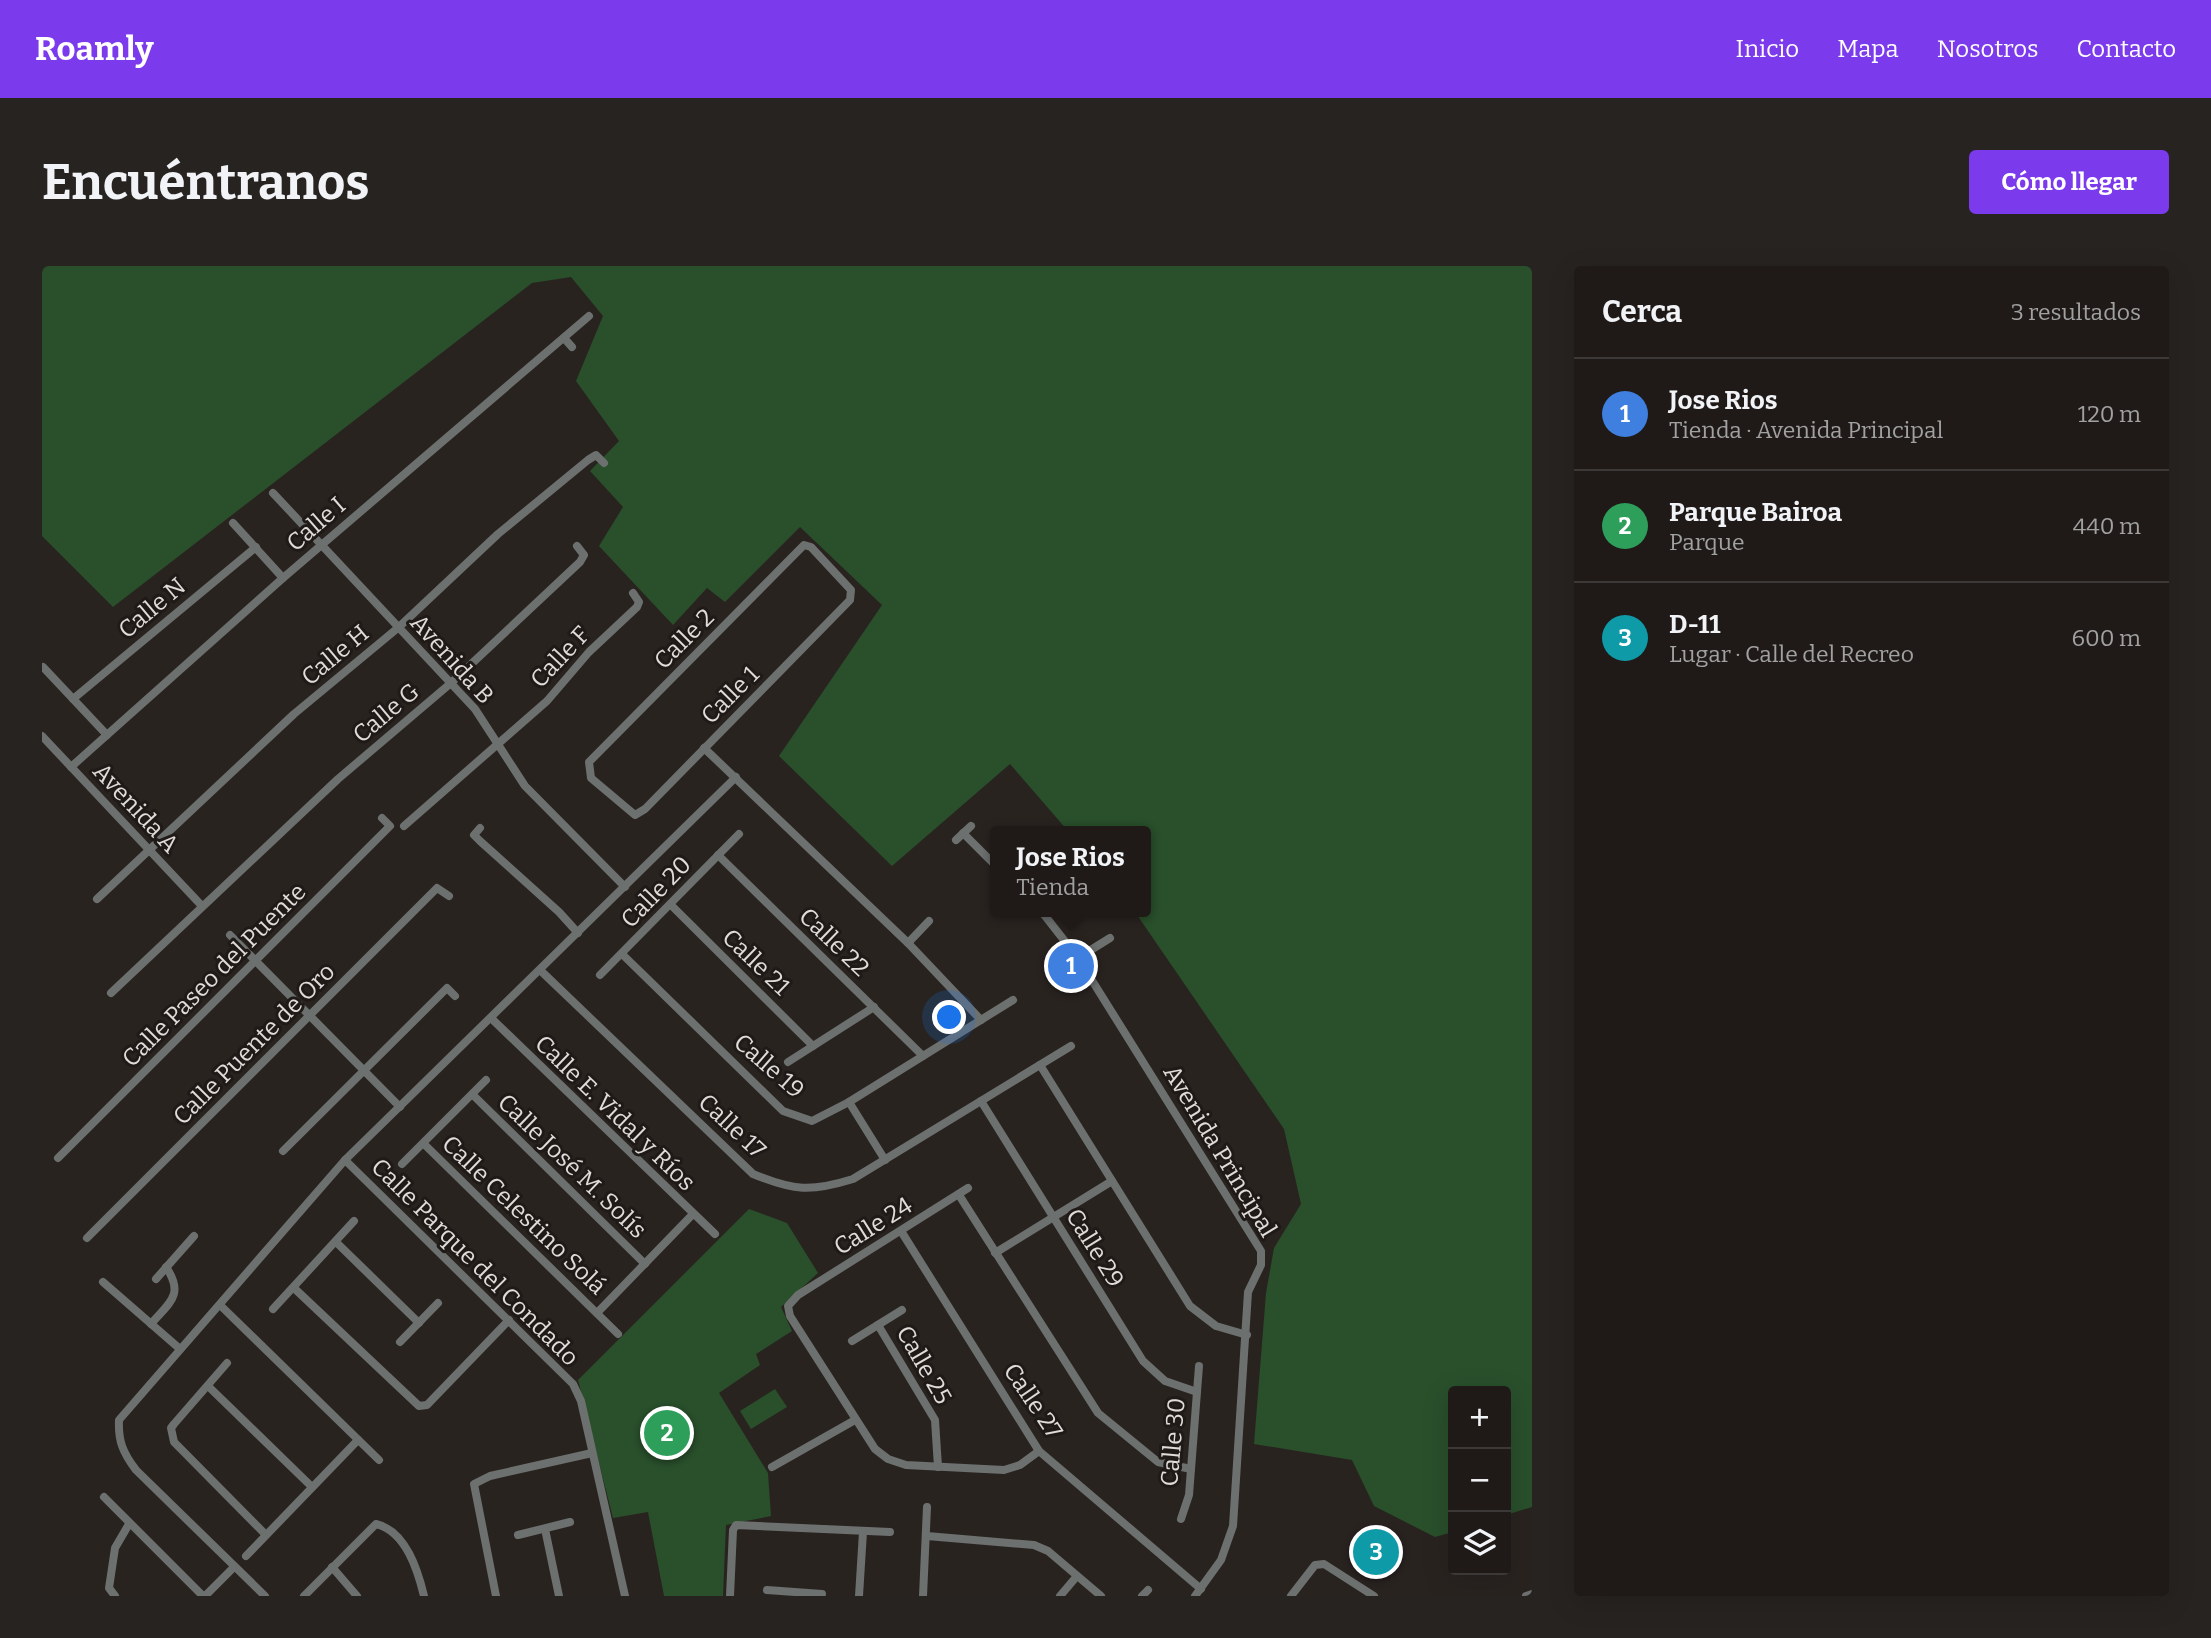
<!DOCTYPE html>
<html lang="es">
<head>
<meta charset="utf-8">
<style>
  :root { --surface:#1f1a18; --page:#272321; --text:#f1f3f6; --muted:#a1a1a2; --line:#3c3837; --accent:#7c3aed }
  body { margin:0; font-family:Bitter,serif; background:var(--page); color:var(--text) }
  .controls { position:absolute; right:21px; bottom:21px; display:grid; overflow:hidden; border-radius:7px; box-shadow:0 7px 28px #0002 }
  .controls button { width:63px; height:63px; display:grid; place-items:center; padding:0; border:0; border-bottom:2px solid var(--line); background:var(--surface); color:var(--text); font:35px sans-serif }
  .you { position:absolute; left:908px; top:752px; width:24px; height:24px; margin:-18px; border:5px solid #fff; border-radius:50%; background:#1a73e8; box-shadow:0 0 0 10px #1a73e833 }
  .badge { display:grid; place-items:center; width:46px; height:46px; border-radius:50%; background:var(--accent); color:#fff; font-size:23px; font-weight:700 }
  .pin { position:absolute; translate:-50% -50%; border:4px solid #fff; box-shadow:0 2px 7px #0006 }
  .popup { position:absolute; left:948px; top:560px; width:161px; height:91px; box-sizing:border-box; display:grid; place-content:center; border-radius:7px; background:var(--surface); filter:drop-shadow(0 2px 5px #0005); font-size:23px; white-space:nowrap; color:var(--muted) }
  .popup b { font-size:26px; color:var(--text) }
  .popup::after { content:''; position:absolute; left:50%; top:100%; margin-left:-14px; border:14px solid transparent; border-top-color:var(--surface) }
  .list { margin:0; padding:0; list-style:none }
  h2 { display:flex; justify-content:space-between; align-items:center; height:91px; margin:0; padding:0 28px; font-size:30px }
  h2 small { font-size:23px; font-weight:400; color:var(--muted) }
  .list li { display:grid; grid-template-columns:46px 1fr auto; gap:21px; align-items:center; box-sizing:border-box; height:112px; padding:0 28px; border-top:2px solid var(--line) }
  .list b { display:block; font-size:26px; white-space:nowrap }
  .list p { margin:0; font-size:23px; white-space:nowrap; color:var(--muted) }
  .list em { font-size:23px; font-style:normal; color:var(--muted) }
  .icon { flex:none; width:38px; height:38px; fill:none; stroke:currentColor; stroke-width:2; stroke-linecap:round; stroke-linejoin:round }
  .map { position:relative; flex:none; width:1490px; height:1330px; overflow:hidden; border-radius:7px }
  header { display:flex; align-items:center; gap:42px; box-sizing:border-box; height:98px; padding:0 35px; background:var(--accent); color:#fff }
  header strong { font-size:33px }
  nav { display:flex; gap:38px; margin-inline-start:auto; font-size:24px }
  .intro { display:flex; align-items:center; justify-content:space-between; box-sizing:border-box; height:168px; padding:0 42px }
  h1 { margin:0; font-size:49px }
  .button { padding:18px 32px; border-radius:7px; background:var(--accent); color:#fff; font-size:24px; font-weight:700 }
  main { display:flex; gap:42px; padding:0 42px }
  aside { flex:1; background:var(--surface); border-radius:7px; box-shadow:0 7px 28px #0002 }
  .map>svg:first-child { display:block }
</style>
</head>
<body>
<header>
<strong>Roamly</strong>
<nav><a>Inicio</a><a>Mapa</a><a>Nosotros</a><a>Contacto</a></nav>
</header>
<div class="intro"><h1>Encuéntranos</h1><a class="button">Cómo llegar</a></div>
<main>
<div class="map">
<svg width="1490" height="1330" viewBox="0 0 1490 1330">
  <rect width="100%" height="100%" fill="#292320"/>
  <g fill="#294f2b">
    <path d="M0,0h1490v1241l-26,8v-124h-53v141l-18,5 -61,-31 -22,-46 -98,-16 12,-151 8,-45 27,-44 -17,-75 -149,-217h11v-81h-78l-58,-67 -118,102 -113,-110 103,-151 -82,-78 -75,75 -18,-14 -34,37 -74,-79 24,-39 -33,-36 29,-30 -43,-60 27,-65 -32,-39 -39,6 -419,324 -71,-71z"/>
    <path d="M707,943l38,14 31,50 -37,34 11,24 -36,23 4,11 -41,28 49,80 3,43 -45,9 -3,71h-59l-16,-84 -35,6 -35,-138z"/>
    <path d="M733,1123l12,18 -36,22 -11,-18z"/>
  </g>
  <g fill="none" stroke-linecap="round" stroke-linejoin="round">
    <g stroke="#6c706f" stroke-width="8">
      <path d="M522,72l8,9"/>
      <path d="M231,227l202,216 50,77 100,101"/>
      <path d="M191,257l50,55"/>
      <path d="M762,279l7,2 40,43 -1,10 -205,209 -10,6 -44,-37 -2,-16z"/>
      <path d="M1,401l64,68"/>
      <path d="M31,433l183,-152"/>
      <path d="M0,470l160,170"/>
      <path d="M662,482l204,195 73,77"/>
      <path d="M29,501l212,-189 306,-262"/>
      <path d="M362,560l143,-125 42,-49 48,-45 2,-5 -6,-9"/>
      <path d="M438,562l-6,7 6,6 79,71 19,21"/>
      <path d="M921,567l33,33"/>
      <path d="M914,574l15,-14"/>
      <path d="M676,589l205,201"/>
      <path d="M55,633l197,-185 105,-87 99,-93 90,-74 8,-5 8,8"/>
      <path d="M629,639l142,141"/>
      <path d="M1000,646l36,46 183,293v14l-13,27 -15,234 -12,34 -26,36"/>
      <path d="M188,669l170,172"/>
      <path d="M866,677l21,-22"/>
      <path d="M580,688l161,157 29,10 37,-19 164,-102"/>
      <path d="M1036,692l32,-20"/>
      <path d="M498,704l213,204c41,17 58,18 100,5l218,-133"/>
      <path d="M558,709l139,-141"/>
      <path d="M69,727l227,-214 113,-96 129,-121 4,-7 -7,-9"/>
      <path d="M449,752l224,216"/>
      <path d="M746,796l86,-55"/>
      <path d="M998,799l150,241 26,20 31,9"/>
      <path d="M431,829l172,169"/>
      <path d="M939,835l162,260 22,20 32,11"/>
      <path d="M807,836l36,58"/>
      <path d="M382,878l194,190"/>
      <path d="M241,885l164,-163 8,8"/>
      <path d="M16,892l332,-332 -8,-8"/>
      <path d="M303,894l228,224 8,17 44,195"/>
      <path d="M360,898l84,-84"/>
      <path d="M926,922l-170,107 -10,11 2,10 85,133 13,10 18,6 98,5 16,-5 19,-14"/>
      <path d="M917,929l139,218 60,49 33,7"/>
      <path d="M859,965l138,220 162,138"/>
      <path d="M45,972l350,-350 12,8"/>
      <path d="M294,976l83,81"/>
      <path d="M953,987l117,-72"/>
      <path d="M114,1013l38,-43"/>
      <path d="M61,1016l77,67"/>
      <path d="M252,1022l125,118 8,-1 82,-85"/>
      <path d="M178,1039l159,155"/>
      <path d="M231,1043l81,-88"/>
      <path d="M555,1047l95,-98"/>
      <path d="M109,1058c18,-21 34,-29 15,-57"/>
      <path d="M836,1059l57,95 3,47"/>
      <path d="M810,1075l50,-31"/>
      <path d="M358,1076l38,-39"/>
      <path d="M185,1097l-53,61 -3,4 3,14 92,93"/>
      <path d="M166,1120l104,101"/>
      <path d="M730,1201l83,-47"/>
      <path d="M62,1231l99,99"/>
      <path d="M1139,1253l8,-24 10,-129"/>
      <path d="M503,1263l14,67"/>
      <path d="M476,1269l52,-13"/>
      <path d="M885,1270l107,9 14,6 53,45"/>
      <path d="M204,1290l112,-116"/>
      <path d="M290,1301l25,29"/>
      <path d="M725,1324l55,4"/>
      <path d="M73,1330l-6,-8 6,-40 14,-24"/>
      <path d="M163,1330l29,-29"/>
      <path d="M223,1330l-129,-126c-13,-17 -18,-29 -17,-50l226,-260 391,-383"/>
      <path d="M262,1330l72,-72c30,7 42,47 48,72"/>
      <path d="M454,1330l-22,-112 16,-8 102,-23"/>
      <path d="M688,1330l3,-66 3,-5 154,7"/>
      <path d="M817,1330l4,-64"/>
      <path d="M881,1330l4,-89"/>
      <path d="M1018,1330l17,-20"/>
      <path d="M1100,1330l6,-6"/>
      <path d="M1249,1330l24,-31 9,-1 50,32"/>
      <path d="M1484,1330l6,-2"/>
    </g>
  </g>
  <g text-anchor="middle" stroke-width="6" stroke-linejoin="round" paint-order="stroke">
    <g font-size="24" fill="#e0dcda" stroke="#1f1a17">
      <text transform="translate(274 258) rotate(-41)" y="8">Calle I</text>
      <text transform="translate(110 342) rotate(-40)" y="8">Calle N</text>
      <text transform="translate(642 373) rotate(-45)" y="8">Calle 2</text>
      <text transform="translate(293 389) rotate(-40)" y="8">Calle H</text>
      <text transform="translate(518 391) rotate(-47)" y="8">Calle F</text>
      <text transform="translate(410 393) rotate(48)" y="8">Avenida B</text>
      <text transform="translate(688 429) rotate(-45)" y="8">Calle 1</text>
      <text transform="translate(344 447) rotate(-40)" y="8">Calle G</text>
      <text transform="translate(94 542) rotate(47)" y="8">Avenida A</text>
      <text transform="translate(614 626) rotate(-46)" y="8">Calle 20</text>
      <text transform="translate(792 676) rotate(44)" y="8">Calle 22</text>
      <text transform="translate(714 696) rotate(44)" y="8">Calle 21</text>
      <text transform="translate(172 709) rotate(-45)" y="8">Calle Paseo del Puente</text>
      <text transform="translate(212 778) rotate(-45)" y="8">Calle Puente de Oro</text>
      <text transform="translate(727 800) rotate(41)" y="8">Calle 19</text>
      <text transform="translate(573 847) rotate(44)" y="8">Calle E. Vidal y Ríos</text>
      <text transform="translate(690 860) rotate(43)" y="8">Calle 17</text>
      <text transform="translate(1178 885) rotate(59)" y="8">Avenida Principal</text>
      <text transform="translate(530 900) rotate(44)" y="8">Calle José M. Solís</text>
      <text transform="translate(482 949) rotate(44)" y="8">Calle Celestino Solá</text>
      <text transform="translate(831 960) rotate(-32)" y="8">Calle 24</text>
      <text transform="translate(1053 982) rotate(58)" y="8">Calle 29</text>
      <text transform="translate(433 996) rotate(45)" y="8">Calle Parque del Condado</text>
      <text transform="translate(882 1099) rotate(60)" y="8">Calle 25</text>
      <text transform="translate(991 1135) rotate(56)" y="8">Calle 27</text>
      <text transform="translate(1131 1176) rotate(-85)" y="8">Calle 30</text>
    </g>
  </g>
</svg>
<div class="controls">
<button>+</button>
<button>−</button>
<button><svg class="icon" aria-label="layers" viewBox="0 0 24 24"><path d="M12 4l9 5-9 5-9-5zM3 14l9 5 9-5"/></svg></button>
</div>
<div class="you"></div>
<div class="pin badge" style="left:1029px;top:700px;background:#3f7fe0">1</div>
<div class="popup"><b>Jose Rios</b>Tienda</div>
<div class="pin badge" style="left:625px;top:1167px;background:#2e9e5b">2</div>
<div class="pin badge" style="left:1334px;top:1286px;background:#0f9aa8">3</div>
</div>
<aside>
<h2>Cerca<small>3 resultados</small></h2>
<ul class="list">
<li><span class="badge" style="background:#3f7fe0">1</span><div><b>Jose Rios</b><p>Tienda · Avenida Principal</p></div><em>120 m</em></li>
<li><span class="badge" style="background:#2e9e5b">2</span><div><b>Parque Bairoa</b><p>Parque</p></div><em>440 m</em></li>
<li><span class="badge" style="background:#0f9aa8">3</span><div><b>D-11</b><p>Lugar · Calle del Recreo</p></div><em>600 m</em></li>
</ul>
</aside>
</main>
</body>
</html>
